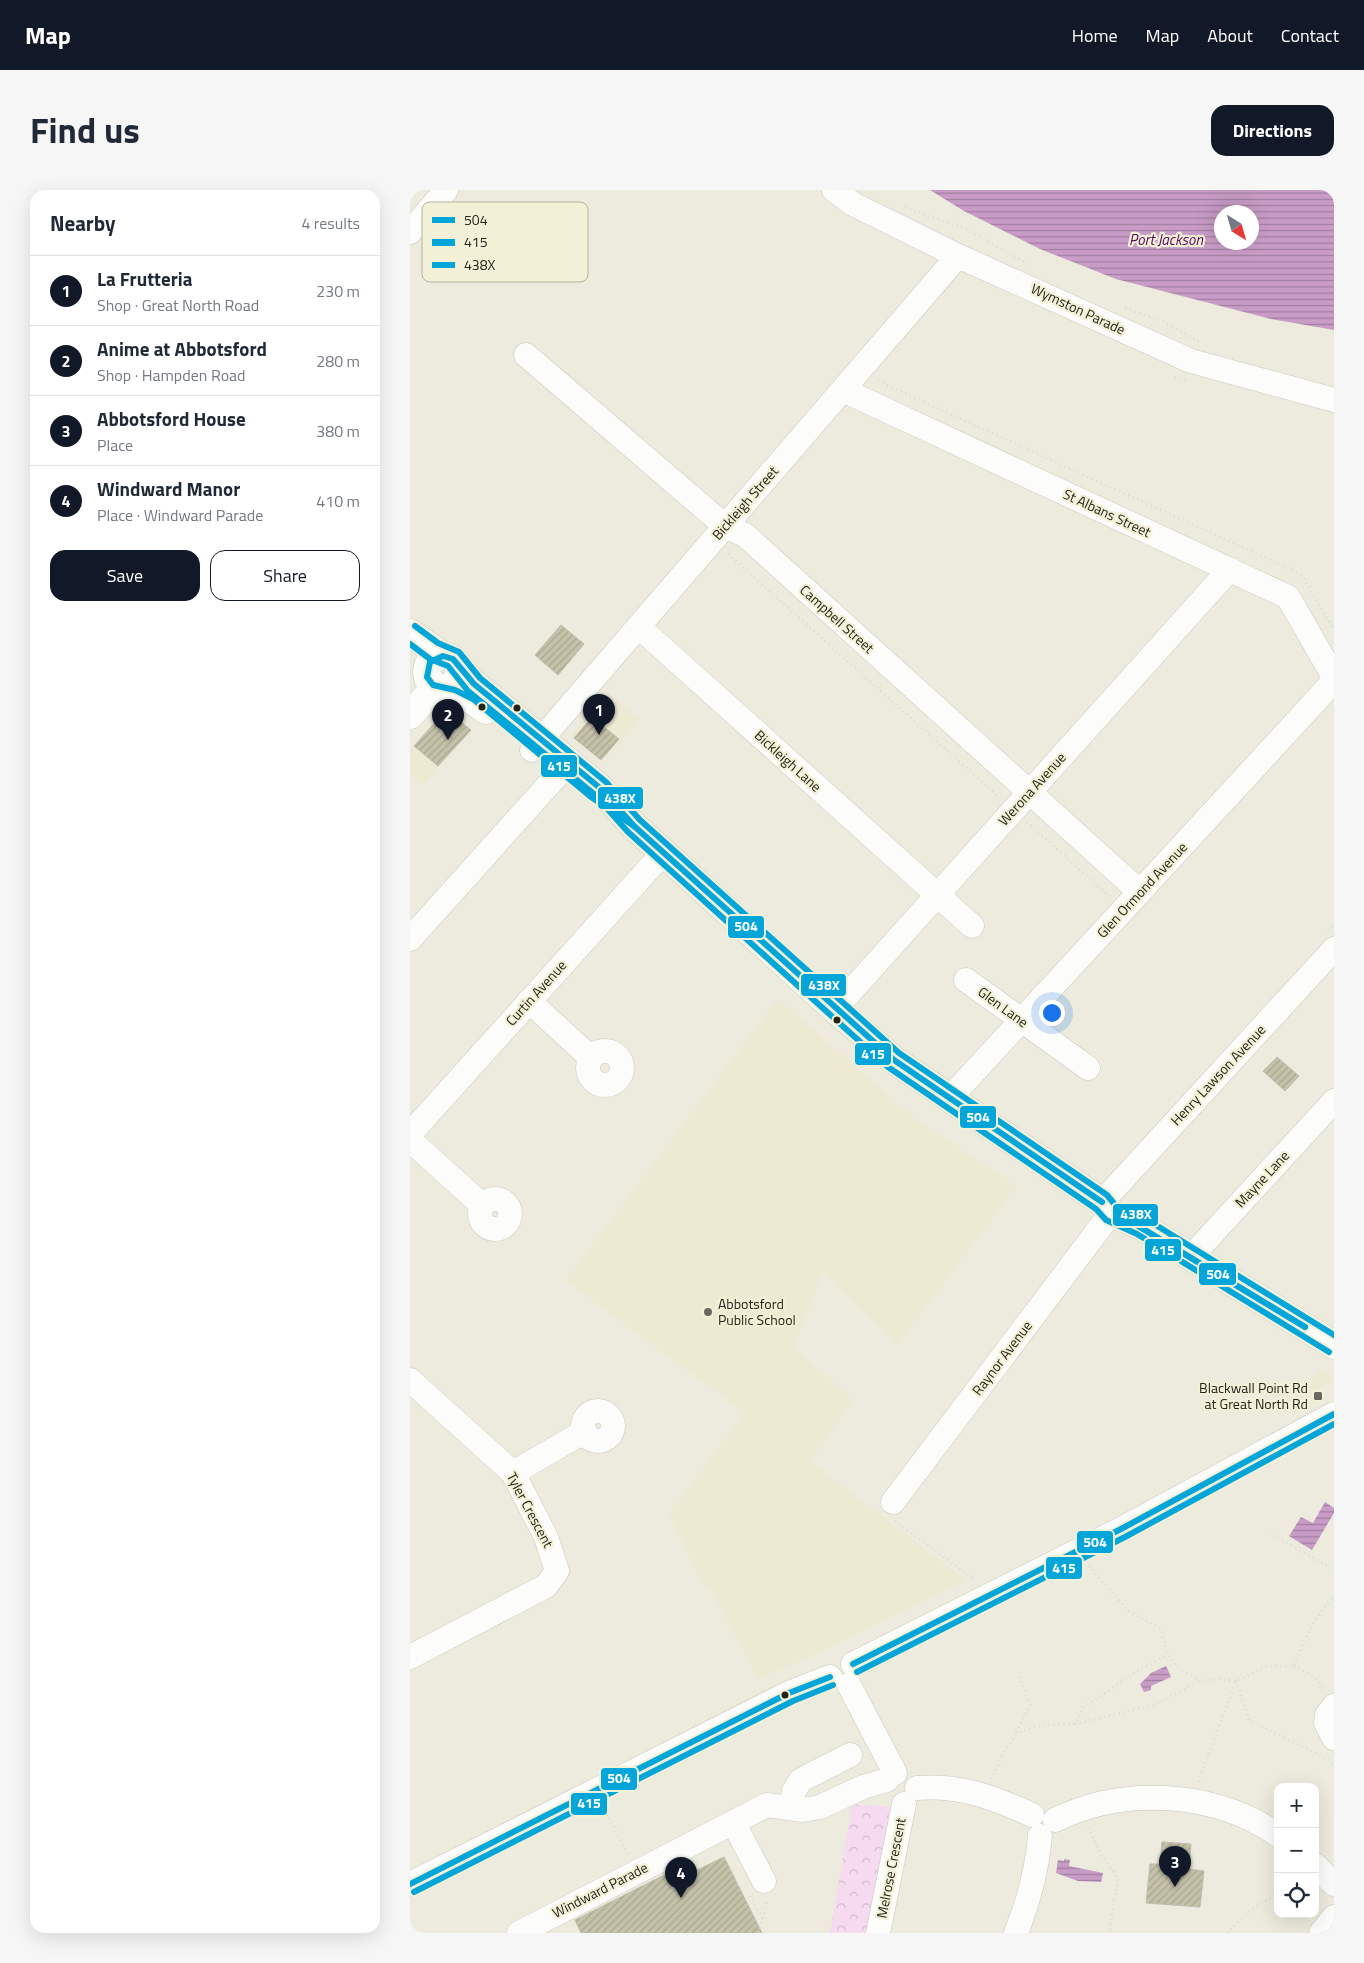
<!DOCTYPE html>
<html lang="en">
<head>
<meta charset="utf-8">
<style>
  :root { --surface:#fff; --page:#f6f6f7; --text:#1f2937; --muted:#747a83; --line:#e0e1e3; --accent:#111827 }
  body { margin:0; font-family:"Titillium Web",sans-serif; background:var(--page); color:var(--text) }
  .controls { position:absolute; right:15px; bottom:15px; display:grid; overflow:hidden; border-radius:10px; box-shadow:0 5px 20px #0002 }
  .controls button { width:45px; height:45px; display:grid; place-items:center; padding:0; border:0; border-bottom:1px solid var(--line); background:var(--surface); color:var(--text); font:25px sans-serif }
  .compass { position:absolute; left:804px; top:15px; width:45px; height:45px; border-radius:50%; background:var(--surface); box-shadow:0 5px 20px #0002; rotate:143deg }
  .you { position:absolute; left:641px; top:822px; width:18px; height:18px; margin:-12px; border:4px solid #fff; border-radius:50%; background:#1a73e8; box-shadow:0 0 0 8px #1a73e833 }
  .badge { display:grid; place-items:center; width:32px; height:32px; border-radius:50%; background:var(--accent); color:#fff; font-size:16px; font-weight:700 }
  .pin { position:absolute; translate:-50% -41px; filter:drop-shadow(0 1px 2px #0008) }
  .pin::after { content:''; position:absolute; top:26px; width:18px; height:15px; background:inherit; clip-path:polygon(0 0,100% 0,50% 100%) }
  .list { margin:0; padding:0; list-style:none }
  h2 { display:flex; justify-content:space-between; align-items:center; height:65px; margin:0; padding:0 20px; font-size:21px }
  h2 small { font-size:16px; font-weight:400; color:var(--muted) }
  .list li { display:grid; grid-template-columns:32px 1fr auto; gap:15px; align-items:center; box-sizing:border-box; height:70px; padding:0 20px; border-top:1px solid var(--line) }
  .list b { display:block; font-size:19px; white-space:nowrap }
  .list p { margin:0; font-size:16px; white-space:nowrap; color:var(--muted) }
  .list em { font-size:16px; font-style:normal; color:var(--muted) }
  .actions { display:flex; gap:10px; padding:15px 20px }
  .actions a { flex:1; padding:11px 0; border:1px solid var(--accent); border-radius:15px; text-align:center; font-size:18px; color:var(--accent) }
  .actions .main { background:var(--accent); color:#fff }
  .icon { flex:none; width:28px; height:28px; fill:none; stroke:currentColor; stroke-width:2; stroke-linecap:round; stroke-linejoin:round }
  .map { position:relative; flex:none; width:924px; height:1743px; overflow:hidden; border-radius:15px }
  header { display:flex; align-items:center; gap:30px; box-sizing:border-box; height:70px; padding:0 25px; background:var(--accent); color:#fff }
  header strong { font-size:24px }
  nav { display:flex; gap:28px; margin-inline-start:auto; font-size:18px }
  .intro { display:flex; align-items:center; justify-content:space-between; box-sizing:border-box; height:120px; padding:0 30px }
  h1 { margin:0; font-size:35px }
  .button { padding:12px 22px; border-radius:15px; background:var(--accent); color:#fff; font-size:18px; font-weight:700 }
  main { display:flex; gap:30px; padding:0 30px }
  aside { flex:1; background:var(--surface); border-radius:15px; box-shadow:0 5px 20px #0002 }
  .map>svg:first-child { display:block }
</style>
</head>
<body>
<header>
<strong>Map</strong>
<nav><a>Home</a><a>Map</a><a>About</a><a>Contact</a></nav>
</header>
<div class="intro"><h1>Find us</h1><a class="button">Directions</a></div>
<main>
<aside>
<h2>Nearby<small>4 results</small></h2>
<ul class="list">
<li><span class="badge">1</span><div><b>La Frutteria</b><p>Shop · Great North Road</p></div><em>230 m</em></li>
<li><span class="badge">2</span><div><b>Anime at Abbotsford</b><p>Shop · Hampden Road</p></div><em>280 m</em></li>
<li><span class="badge">3</span><div><b>Abbotsford House</b><p>Place</p></div><em>380 m</em></li>
<li><span class="badge">4</span><div><b>Windward Manor</b><p>Place · Windward Parade</p></div><em>410 m</em></li>
</ul>
<div class="actions"><a class="main">Save</a><a>Share</a></div>
</aside>
<div class="map">
<svg width="924" height="1743" viewBox="0 0 924 1743">
  <defs>
    <pattern id="forest-crowns" width="20" height="18" patternUnits="userSpaceOnUse" patternTransform="scale(1.25)"><rect width="20" height="18" fill="#f6dbf0"/><path d="M2 6a3 3 0 1 1 6 0M12 15a3 3 0 1 1 6 0" fill="none" stroke="#d3bccd"/></pattern>
    <pattern id="water-rules" width="6" height="5" patternUnits="userSpaceOnUse" patternTransform="scale(1.25)"><rect width="6" height="5" fill="#c89cc6"/><path d="M0 2.5h6" fill="none" stroke="#a27fa0"/></pattern>
    <pattern id="building-hatch" width="6" height="6" patternUnits="userSpaceOnUse" patternTransform="scale(1.25)"><rect width="6" height="6" fill="#c4c2a9"/><path d="M-1 1l2-2M0 6l6-6M5 7l2-2" fill="none" stroke="#a8a691"/></pattern>
  </defs>
  <rect width="100%" height="100%" fill="#ecebdd"/>
  <g fill="#ecead2">
    <path d="M197,504l34,25 -38,44 -31,-27z"/>
    <path d="M39,521l23,20 -49,54 -13,-11v-23l34,-39z"/>
    <path d="M368,809l134,117 105,70 -119,158 -76,-72 -28,76 60,52 -44,61 155,120 -206,99 -50,-94 -5,-1 -35,-71 76,-101 -179,-133z"/>
    <path d="M910,1178l12,7 -1,7 -27,13z"/>
  </g>
  <path fill="url(#forest-crowns)" d="M442,1614l38,3 -21,126h-39z"/>
  <g fill="url(#water-rules)" fill-rule="evenodd">
    <path d="M520,0h404v140l-63,-11 -155,-40 -76,-30 -76,-38zM842,22v30h-30v-30z"/>
    <path d="M915,1312l9,6v5l-22,37 -23,-14 12,-19 12,6z"/>
    <path d="M756,1476l5,11 -20,9v4l-7,2 -4,-8 11,-11z"/>
    <path d="M654,1669l6,1 -1,6 34,7 -2,9 -23,-1 -22,-8 2,-13 6,1z"/>
  </g>
  <g fill="url(#building-hatch)" stroke="#bebdb2">
    <path d="M151,435l23,19 -26,31 -23,-20z"/>
    <path d="M36,520l25,20 -33,36 -24,-20z"/>
    <path d="M182,527l27,22 -18,21 -27,-22z"/>
    <path d="M867,867l22,19 -14,15 -22,-20z"/>
    <path d="M752,1652l29,2 -2,25 15,2 -4,36 -54,-4 4,-39h10z"/>
    <path d="M314,1667l38,76h-181l-6,-13 105,-53 5,9z"/>
  </g>
  <g fill="none" stroke-linecap="round" stroke-linejoin="round">
    <g stroke="#cac9be" stroke-width="25">
      <g id="minor">
        <path d="M424,0l19,14 105,52 233,105 143,39"/>
        <path d="M0,42l36,-42"/>
        <path d="M116,165l199,171 20,9 395,357"/>
        <path d="M433,200l445,207 46,80"/>
        <path d="M229,437l333,299"/>
        <path d="M122,560l426,-494"/>
        <path d="M0,749l159,-177"/>
        <path d="M556,790l122,88"/>
        <path d="M119,811l62,57"/>
        <path d="M425,819l395,-440"/>
        <circle cx="195" cy="878" r="17"/>
        <path d="M539,909l385,-418"/>
        <path d="M0,944l253,-281"/>
        <path d="M0,950l73,66"/>
        <circle cx="85" cy="1024" r="15"/>
        <path d="M692,1012l232,-253"/>
        <path d="M780,1068l144,-157"/>
        <path d="M0,1190l103,93 33,64 11,34 -11,15 -136,71"/>
        <circle cx="188" cy="1236" r="15"/>
        <path d="M103,1283l62,-36 11,-3"/>
        <path d="M483,1312l218,-289"/>
        <path d="M443,1474l268,-135 213,-115"/>
        <path d="M439,1495l46,88"/>
        <path d="M924,1516l-7,9 -1,8 8,15"/>
        <path d="M507,1598c44,-3 76,9 115,27"/>
        <path d="M381,1617l3,-16 7,-11 49,-25"/>
        <path d="M645,1630c69,-34 159,-29 223,15"/>
        <path d="M323,1632l31,59"/>
        <path d="M905,1675l19,19"/>
        <path d="M0,1694l379,-191 41,-16"/>
        <path d="M109,1743l248,-128 36,5 17,-3 43,-20 24,-7"/>
        <path d="M468,1743l26,-129"/>
        <path d="M606,1743c13,-32 21,-63 24,-97"/>
        <path d="M911,1743l13,-16"/>
      </g>
    </g>
    <g stroke="#cac9be" stroke-width="29">
      <g id="major">
        <path d="M0,443l33,23"/>
        <circle cx="33" cy="482" r="16"/>
        <path d="M49,478l15,16 126,104 34,38 201,183 59,51 208,142 9,11 30,13 193,119"/>
        <path d="M36,498l17,6 23,16"/>
        <path d="M0,525l20,-22 3,-8"/>
      </g>
    </g>
    <g stroke="#dbdbd7" stroke-width="2.5" stroke-dasharray="1 4" stroke-linecap="butt">
      <path d="M495,17l63,23 61,35"/>
      <path d="M715,118l35,12 41,23"/>
      <path d="M765,187l11,4"/>
      <path d="M468,191l423,193 33,56"/>
      <path d="M318,364l272,244"/>
      <path d="M617,632l83,75"/>
      <path d="M918,740l6,-6"/>
      <path d="M485,1331l80,59"/>
      <path d="M859,1343l65,37"/>
      <path d="M679,1376l39,45 33,18 7,26 13,15 19,11 18,-2 18,2 31,-15h27c9,-25 21,-50 40,-69"/>
      <path d="M884,1476c13,6 23,11 30,23"/>
      <path d="M826,1491l13,39 80,40 5,6"/>
      <path d="M665,1534l79,-19 46,-24"/>
      <path d="M606,1542l14,-27 -12,-31"/>
      <path d="M581,1589c24,-52 27,-54 84,-55l9,-17 55,-37 29,-15"/>
      <path d="M788,1592l38,-100"/>
      <path d="M194,1619l24,45"/>
      <path d="M678,1638l14,28 16,22 -9,55"/>
      <path d="M340,1706l13,24"/>
      <path d="M349,1743l8,-32"/>
      <path d="M817,1743l25,-24 26,-16"/>
    </g>
    <use href="#minor" stroke="#fcfcfa" stroke-width="24"/>
    <use href="#major" stroke="#fcfcfa" stroke-width="28"/>
    <g stroke="#f2f1d7" stroke-width="10">
      <g id="bus-1">
        <path d="M33,466l10,3 21,25 126,104 34,38 -43,-29 -118,-98 -18,-9 -22,-5 -6,-8 3,-15z"/>
        <path d="M224,636l260,234 208,142"/>
        <path d="M720,1031l175,106"/>
        <path d="M720,1031l175,106"/>
        <path d="M443,1474l268,-135 213,-115"/>
        <path d="M0,1694l379,-191 41,-16"/>
      </g>
    </g>
    <g stroke="#f2f1d7" stroke-width="10">
      <g id="bus-2">
        <path d="M0,454l20,15 18,7 20,25 126,103 34,38 260,235 208,142 10,11 31,14 192,118"/>
        <path d="M447,1482l268,-135 209,-113"/>
        <path d="M4,1702l379,-191 40,-16"/>
      </g>
    </g>
    <g stroke="#f2f1d7" stroke-width="10">
      <path id="bus-3" d="M5,436l23,17 21,9 21,26 126,104 34,38 259,233 208,142 9,11 30,13 188,116"/>
    </g>
    <use href="#bus-1" stroke="#04a6da" stroke-width="6"/>
    <use href="#bus-2" stroke="#04a6da" stroke-width="6"/>
    <use href="#bus-3" stroke="#04a6da" stroke-width="6"/>
  </g>
  <g fill="#242319" stroke="#f2f1d7" stroke-width="2">
    <circle cx="72" cy="517" r="4.5"/>
    <circle cx="107" cy="518" r="4.5"/>
    <circle cx="427" cy="830" r="4.5"/>
    <circle cx="375" cy="1505" r="4.5"/>
  </g>
  <g fill="#6a695e" stroke="#f2f1d7" stroke-width="2">
    <circle cx="298" cy="1122" r="5"/>
    <rect x="903" y="1201" width="10" height="10" rx="2.5"/>
  </g>
  <g text-anchor="middle" stroke-width="4.5" stroke-linejoin="round" paint-order="stroke">
    <g font-size="14" fill="#242319" stroke="#f2f1d7">
      <text transform="translate(668 119) rotate(25)" y="5">Wymston Parade</text>
      <text transform="translate(335 313) rotate(-49)" y="5">Bickleigh Street</text>
      <text transform="translate(697 323) rotate(25)" y="5">St Albans Street</text>
      <text transform="translate(427 429) rotate(42)" y="5">Campbell Street</text>
      <text transform="translate(378 571) rotate(42)" y="5">Bickleigh Lane</text>
      <text transform="translate(622 599) rotate(-48)" y="5">Werona Avenue</text>
      <text transform="translate(732 700) rotate(-47)" y="5">Glen Ormond Avenue</text>
      <text transform="translate(126 803) rotate(-48)" y="5">Curtin Avenue</text>
      <text transform="translate(593 817) rotate(36)" y="5">Glen Lane</text>
      <text transform="translate(808 885) rotate(-47)" y="5">Henry Lawson Avenue</text>
      <text transform="translate(852 989) rotate(-47)" y="5">Mayne Lane</text>
      <text transform="translate(592 1168) rotate(-53)" y="5">Raynor Avenue</text>
      <text transform="translate(120 1320) rotate(62)" y="5">Tyler Crescent</text>
      <text transform="translate(481 1678) rotate(-79)" y="5">Melrose Crescent</text>
      <text transform="translate(190 1700) rotate(-27)" y="5">Windward Parade</text>
    </g>
    <g font-size="14" fill="#242319" stroke="#f2f1d7" text-anchor="start">
      <text x="308" y="1119">Abbotsford<tspan x="308" dy="16">Public School</tspan></text>
      <text x="898" y="1203" text-anchor="end">Blackwall Point Rd<tspan x="898" dy="16">at Great North Rd</tspan></text>
    </g>
    <g font-size="15" font-style="italic" fill="#5a075f" stroke="#f2f1d7">
      <text x="756" y="55">Port Jackson</text>
    </g>
  </g>
  <rect x="12" y="12" width="166" height="80" rx="8" fill="#f2f1d7" stroke="#b4b39e" stroke-width="1"/>
  <rect x="22" y="27" width="23" height="6" fill="#04a6da"/>
  <rect x="22" y="49" width="23" height="7" fill="#04a6da"/>
  <rect x="22" y="72" width="23" height="6" fill="#04a6da"/>
  <g font-size="14" fill="#242319">
    <text x="54" y="35">504</text>
    <text x="54" y="57">415</text>
    <text x="54" y="80">438X</text>
  </g>
  <g stroke="#f2f1d7" stroke-width="2">
    <rect x="130" y="564" width="38" height="24" rx="5" fill="#04a6da"/>
    <rect x="187" y="596" width="47" height="24" rx="5" fill="#04a6da"/>
    <rect x="317" y="725" width="38" height="24" rx="5" fill="#04a6da"/>
    <rect x="390" y="783" width="47" height="24" rx="5" fill="#04a6da"/>
    <rect x="444" y="852" width="38" height="24" rx="5" fill="#04a6da"/>
    <rect x="549" y="915" width="38" height="24" rx="5" fill="#04a6da"/>
    <rect x="702" y="1013" width="47" height="24" rx="5" fill="#04a6da"/>
    <rect x="734" y="1048" width="38" height="24" rx="5" fill="#04a6da"/>
    <rect x="788" y="1072" width="39" height="24" rx="5" fill="#04a6da"/>
    <rect x="666" y="1340" width="38" height="24" rx="5" fill="#04a6da"/>
    <rect x="635" y="1366" width="38" height="24" rx="5" fill="#04a6da"/>
    <rect x="190" y="1577" width="38" height="24" rx="5" fill="#04a6da"/>
    <rect x="160" y="1602" width="38" height="24" rx="5" fill="#04a6da"/>
  </g>
  <g font-size="14" text-anchor="middle" font-weight="bold" fill="#fff">
    <text x="149" y="581">415</text>
    <text x="210" y="613">438X</text>
    <text x="336" y="741">504</text>
    <text x="414" y="800">438X</text>
    <text x="463" y="869">415</text>
    <text x="568" y="932">504</text>
    <text x="726" y="1029">438X</text>
    <text x="753" y="1065">415</text>
    <text x="808" y="1089">504</text>
    <text x="685" y="1357">504</text>
    <text x="654" y="1383">415</text>
    <text x="209" y="1593">504</text>
    <text x="179" y="1618">415</text>
  </g>
</svg>
<div class="controls">
<button>+</button>
<button>−</button>
<button><svg class="icon" aria-label="locate" viewBox="0 0 24 24"><circle cx="12" cy="12" r="6"/><path d="M12 2v4M12 18v4M2 12h4M18 12h4"/></svg></button>
</div>
<svg class="compass" viewBox="-18 -18 36 36"><path d="M0-13l5 13h-10z" fill="#e53935"/><path d="M0 13l5-13h-10z" fill="#747a83"/></svg>
<div class="you"></div>
<div class="pin badge" style="left:189px;top:545px">1</div>
<div class="pin badge" style="left:38px;top:550px">2</div>
<div class="pin badge" style="left:765px;top:1697px">3</div>
<div class="pin badge" style="left:271px;top:1708px">4</div>
</div>
</main>
</body>
</html>
